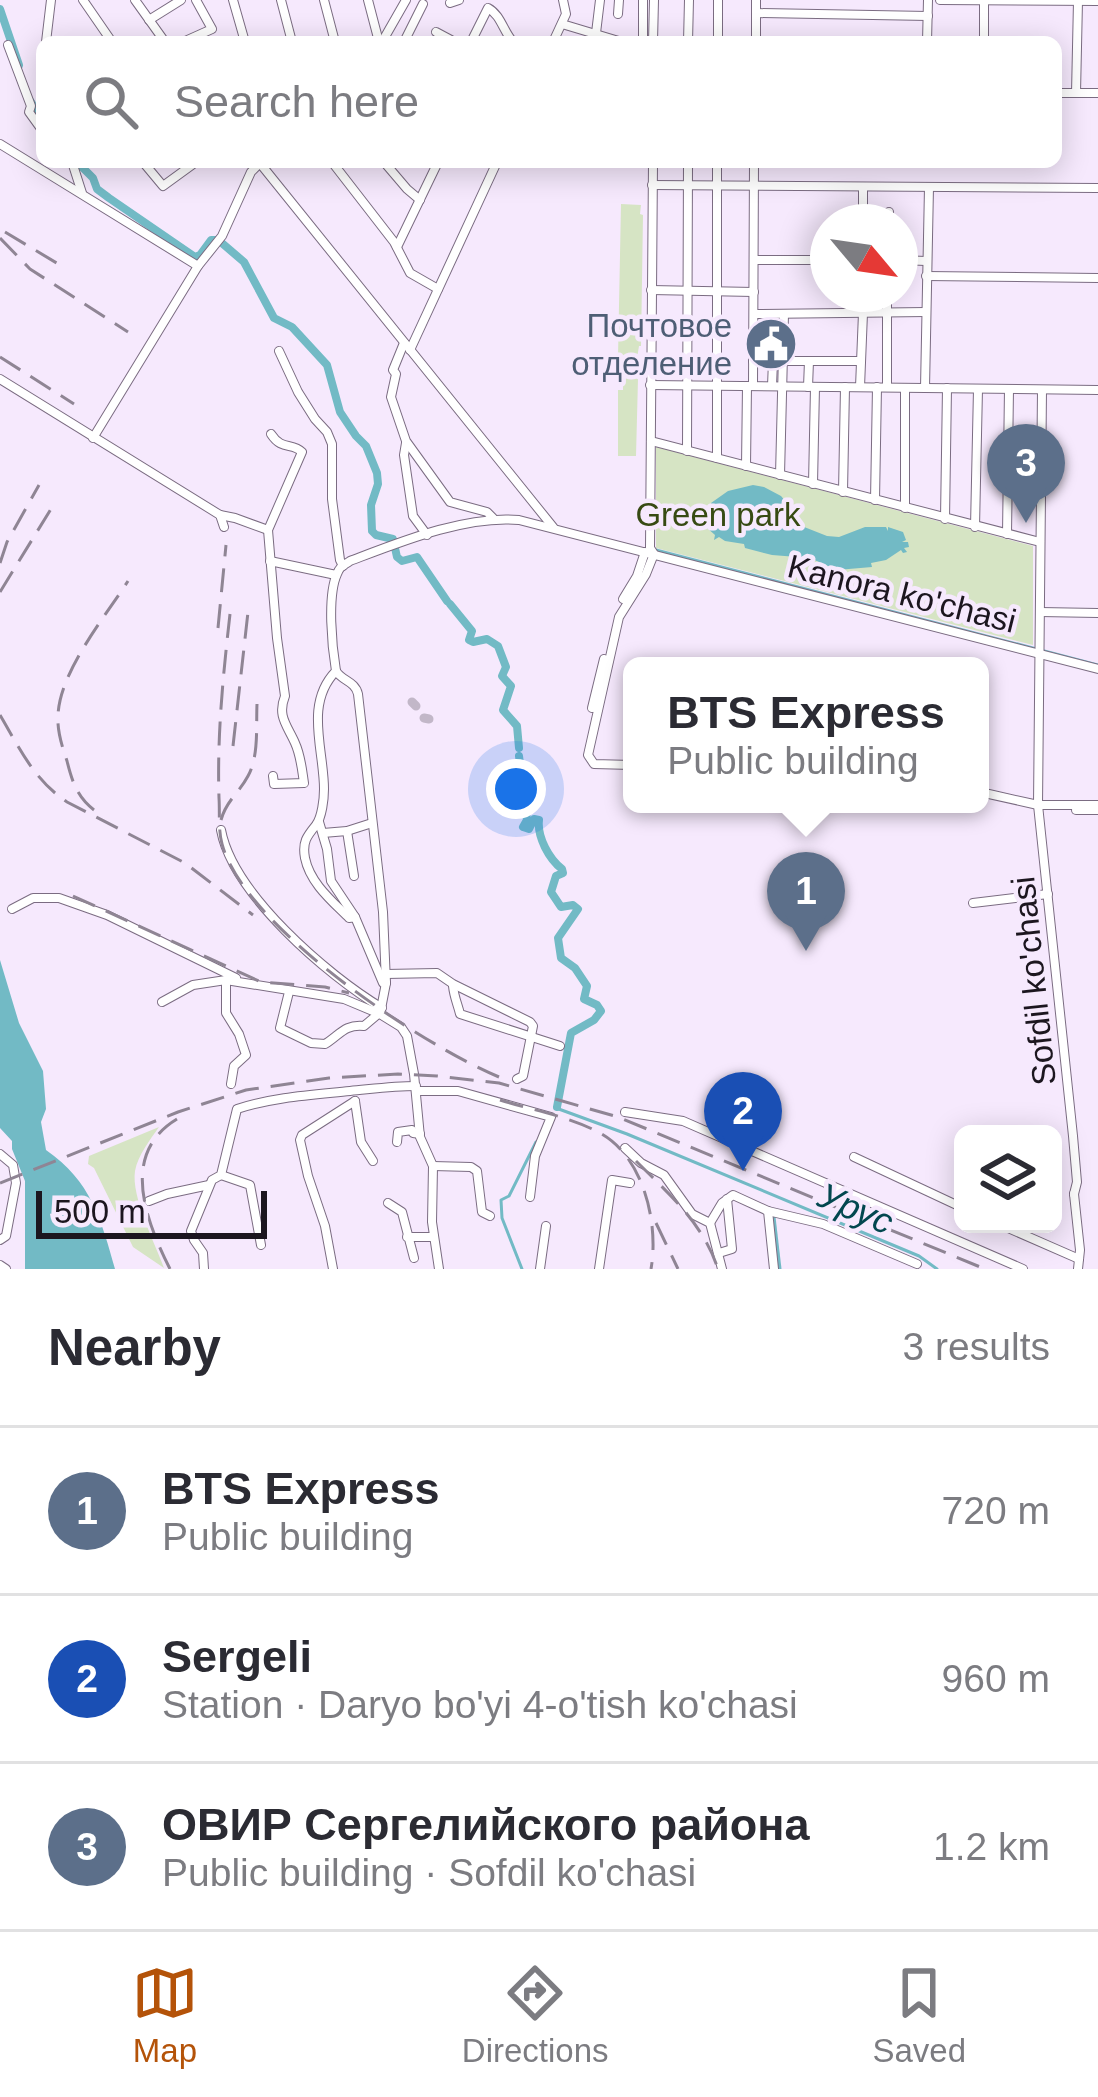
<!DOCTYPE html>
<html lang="en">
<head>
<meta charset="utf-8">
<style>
  :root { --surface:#fff; --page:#f2f2f3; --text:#2b2b33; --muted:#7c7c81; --line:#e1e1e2; --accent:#b45309 }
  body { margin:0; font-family:Helvetica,sans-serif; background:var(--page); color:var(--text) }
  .controls { position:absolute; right:36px; bottom:36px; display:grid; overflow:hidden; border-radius:18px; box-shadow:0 6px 30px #0003 }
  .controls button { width:108px; height:108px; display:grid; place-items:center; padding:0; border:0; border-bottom:3px solid var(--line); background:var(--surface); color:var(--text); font:60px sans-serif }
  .compass { position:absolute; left:810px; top:204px; width:108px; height:108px; border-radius:50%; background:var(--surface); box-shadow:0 6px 30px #0003; rotate:119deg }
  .scale { position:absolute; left:36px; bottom:30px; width:231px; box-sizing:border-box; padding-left:12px; border:6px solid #1c161f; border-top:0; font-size:33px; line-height:42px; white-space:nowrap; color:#1c161f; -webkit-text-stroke:9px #f6e9fd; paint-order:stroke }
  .you { position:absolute; left:516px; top:789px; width:42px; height:42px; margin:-30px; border:9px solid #fff; border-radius:50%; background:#1a73e8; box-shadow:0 0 0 18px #1a73e833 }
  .badge { display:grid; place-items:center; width:78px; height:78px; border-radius:50%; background:var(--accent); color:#fff; font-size:39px; font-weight:700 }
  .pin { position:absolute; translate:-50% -99px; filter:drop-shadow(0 3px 6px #0008) }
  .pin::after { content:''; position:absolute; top:63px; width:42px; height:36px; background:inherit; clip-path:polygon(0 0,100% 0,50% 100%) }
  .popup { position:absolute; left:623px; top:657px; width:366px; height:156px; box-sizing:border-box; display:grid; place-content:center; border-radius:18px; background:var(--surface); filter:drop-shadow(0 3px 9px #0005); font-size:39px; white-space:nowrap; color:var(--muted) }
  .popup b { font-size:45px; color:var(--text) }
  .popup::after { content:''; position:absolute; left:50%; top:100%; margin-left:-24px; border:24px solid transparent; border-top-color:var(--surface) }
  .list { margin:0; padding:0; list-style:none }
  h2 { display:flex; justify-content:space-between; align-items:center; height:156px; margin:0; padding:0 48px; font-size:51px }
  h2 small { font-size:39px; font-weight:400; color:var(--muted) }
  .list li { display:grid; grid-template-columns:78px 1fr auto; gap:36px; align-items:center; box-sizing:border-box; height:168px; padding:0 48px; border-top:3px solid var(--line) }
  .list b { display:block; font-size:45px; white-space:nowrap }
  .list p { margin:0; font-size:39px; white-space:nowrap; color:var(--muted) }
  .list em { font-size:39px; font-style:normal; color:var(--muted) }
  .icon { flex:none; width:66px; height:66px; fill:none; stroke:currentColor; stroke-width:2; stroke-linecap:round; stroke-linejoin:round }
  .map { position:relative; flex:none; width:1098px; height:1269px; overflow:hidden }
  .search { position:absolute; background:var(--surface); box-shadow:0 6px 30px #0003; left:36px; right:36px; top:36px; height:132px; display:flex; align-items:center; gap:30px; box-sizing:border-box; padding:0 42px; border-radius:18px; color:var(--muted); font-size:45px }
  .sheet { height:660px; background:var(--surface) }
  nav { display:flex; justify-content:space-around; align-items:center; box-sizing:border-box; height:168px; border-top:3px solid var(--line); background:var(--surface); font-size:33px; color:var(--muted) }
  nav a { display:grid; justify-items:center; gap:6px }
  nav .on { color:var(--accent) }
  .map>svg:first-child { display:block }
</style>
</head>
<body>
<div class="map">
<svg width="1098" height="1269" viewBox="0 0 1098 1269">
  <rect width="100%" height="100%" fill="#f6e9fd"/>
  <g fill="#d6e4c4">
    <path d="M621,204l20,1 -1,9 3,1 -2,131h-2l-2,12 -19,-1z"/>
    <path d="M623,376h13l2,3 -2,77h-18v-66h5z"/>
    <path d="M656,447l377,99v99l-377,-97z"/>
    <path d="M159,1127c-9,13 -21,28 -24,44 -4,26 20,72 29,97l-31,-21 -39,-79 -6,-4 1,-8z"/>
  </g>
  <g fill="#72bac5">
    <path d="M753,485l11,2 17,9 5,6v11l8,10 33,13 12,1 26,-10h21l2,4v-4l15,5 3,8 -4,2h6l1,5 -5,1 3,4 -4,1 -2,-3 -15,10 -15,3 1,4 -35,3 -27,-12 -38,-3 -27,-7 -1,-4 -19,-3 -6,-4 -5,3 1,-5 -9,-8 4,-8 1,-16 17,-12z"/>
    <path d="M0,960l19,63 24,48 3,38 -5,13 5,28c45,31 55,69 69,119h-90v-88l-13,-32v-8l-12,-13z"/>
  </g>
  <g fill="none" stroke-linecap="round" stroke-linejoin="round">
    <g stroke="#72bac5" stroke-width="3">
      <path d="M656,550l442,115"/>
      <path d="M556,1108l71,26 292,122 18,13"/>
      <path d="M774,1217l6,52"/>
      <path d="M522,1269l-20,-51 -1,-18 8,-4 27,-54"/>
    </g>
    <g stroke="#72bac5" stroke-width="8">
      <path d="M0,9l19,56"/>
      <path d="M31,102l11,20"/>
      <path d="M77,162l16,16 4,11 12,9 86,59 5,-2 11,-15h5"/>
      <path d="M223,244l21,18 30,56 18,9 35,38 13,47 16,24 10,10 11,27 1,11 -7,21 1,26 4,4 17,4 4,18 5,4 15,-4 30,44"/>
      <path d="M450,604l22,27 -3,9 4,2 14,-3 11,7 8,21 -4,9 9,10 -8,24 14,16 2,22"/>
      <path d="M519,756l8,64 -4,7 6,2 5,-10 5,1c-2,17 10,39 23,49l1,4 -7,3 -5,16 10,15 12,-2 5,4 -20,29 3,20 14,10 12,18 -3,13 13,6 4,6 -7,9 -23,13 -14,74"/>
    </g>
    <g stroke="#c2b7c8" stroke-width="9">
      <path d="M412,702l4,4"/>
      <path d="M424,718l5,1"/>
    </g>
    <g stroke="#7b6c82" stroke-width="10">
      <g id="minor">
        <path d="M83,0l29,42"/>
        <path d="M135,0l30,42"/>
        <path d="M233,0l12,42"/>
        <path d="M281,0l11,42"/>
        <path d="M324,0l11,42"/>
        <path d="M368,0l11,42"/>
        <path d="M940,0l158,1"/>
        <path d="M984,2v40"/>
        <path d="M450,3l9,-3"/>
        <path d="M756,13l172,3"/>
        <path d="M618,14l1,-14"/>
        <path d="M149,20l32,-20"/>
        <path d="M562,24l60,18"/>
        <path d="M436,32l15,8"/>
        <path d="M596,33l4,-33"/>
        <path d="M46,42l5,-42"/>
        <path d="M183,42l29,-13 -16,-29"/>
        <path d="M382,42l24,-42"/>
        <path d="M404,42l19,-38"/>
        <path d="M471,42l17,-34c13,7 15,23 25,34"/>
        <path d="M553,42l13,-28 -3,-14"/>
        <path d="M643,42v-42"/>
        <path d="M653,42l1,-42"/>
        <path d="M688,42l1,-42"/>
        <path d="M718,42v-42"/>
        <path d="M756,42v-42"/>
        <path d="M927,42l1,-42"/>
        <path d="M8,45l23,61 -2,6 13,18"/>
        <path d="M1056,93h42"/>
        <path d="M1076,93l2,-92"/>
        <path d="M0,144l198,122"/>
        <path d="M72,162l10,31"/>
        <path d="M143,162l20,24 33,-24"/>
        <path d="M259,162l294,365"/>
        <path d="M332,162l62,80 16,31 28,16"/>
        <path d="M384,162l23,27 13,11"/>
        <path d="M652,185l446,3"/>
        <path d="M863,222v-35"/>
        <path d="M889,222v-10"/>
        <path d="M397,247l41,-85"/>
        <path d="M754,260h74"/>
        <path d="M900,260l26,1"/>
        <path d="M926,276l172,2"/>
        <path d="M651,290l103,2"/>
        <path d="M754,314l172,-2"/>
        <path d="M404,343l-11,27 3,4 -5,23 15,44 44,61 37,10 6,6"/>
        <path d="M410,350l87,-188"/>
        <path d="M279,351l19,41 17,27 12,13 5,12v55l8,61 3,6"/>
        <path d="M753,361h108"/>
        <path d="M0,379l220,136 4,12"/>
        <path d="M650,385l448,5"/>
        <path d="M753,386l1,-224"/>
        <path d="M772,386l1,-25"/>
        <path d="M808,387l1,-26"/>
        <path d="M860,387l3,-74"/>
        <path d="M887,387v-93"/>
        <path d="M925,388l4,-201"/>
        <path d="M1042,390l-4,415 35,331 4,46 -3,12"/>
        <path d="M271,434c11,17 21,8 31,18l-34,78 9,108 8,58c-8,20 2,29 10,47 6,13 7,27 9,40l-30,1 -1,-8"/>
        <path d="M93,438l105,-172 24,-30 29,-64 9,-9"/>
        <path d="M651,441l389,101"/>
        <path d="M406,443l-2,12 9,61 14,19"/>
        <path d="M687,451l1,-289"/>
        <path d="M717,458v-296"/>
        <path d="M746,466l1,-80"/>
        <path d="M780,475l4,-161"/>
        <path d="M813,484l2,-97"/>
        <path d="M843,492l2,-105"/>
        <path d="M875,500l2,-113"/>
        <path d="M905,508v-120"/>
        <path d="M220,515l15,3 33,12"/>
        <path d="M945,519l2,-131"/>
        <path d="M975,527l3,-138"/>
        <path d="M1007,534l2,-145"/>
        <path d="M270,561l66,14"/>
        <path d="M623,599l14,-23 8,-24"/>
        <path d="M1040,612l58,1"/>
        <path d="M336,671c6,10 19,10 22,23l25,218 3,71 -6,31"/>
        <path d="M592,708l12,-49"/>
        <path d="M632,765l-38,-1 -6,-9 31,-138 27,-43 8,-20 -4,-6 3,-386"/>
        <path d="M980,792l58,13h60"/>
        <path d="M1076,810h22"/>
        <path d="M319,822l8,27 4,32 24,36"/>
        <path d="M221,830c12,64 106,145 161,178"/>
        <path d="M347,831l7,45"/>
        <path d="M323,833l24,-2 25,-8"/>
        <path d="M973,903l75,-9"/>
        <path d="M12,909l21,-11h26l48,17 129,63"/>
        <path d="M386,974l51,-1 16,11 77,38 3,4 -10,50 -6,3"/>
        <path d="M226,980v33l13,21 7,21 -12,11 -3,18"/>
        <path d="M386,983h-3l-28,-66 -6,1c-17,-17 -39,-35 -44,-60 -3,-16 2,-22 11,-33 6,-8 8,-26 8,-36 0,-40 -20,-85 12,-118 -4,-24 -9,-75 1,-97 3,-8 6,-8 13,-13 50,-19 116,-46 169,-41l579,149"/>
        <path d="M453,986c1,11 5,19 7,28l100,32"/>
        <path d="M289,992l-9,36 31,15 14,1c15,-9 19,-20 39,-18l13,-11"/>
        <path d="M162,1002l31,-17 33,-5 118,19 36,15 21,13 6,9 7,38 6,63 13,29 -1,56 7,47"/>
        <path d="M416,1091h42l93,26 -16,39 -5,41"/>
        <path d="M355,1101l6,41 12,19"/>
        <path d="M625,1112l58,9 340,148"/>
        <path d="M397,1142l1,-10 14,-2 1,3 7,1"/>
        <path d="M625,1148l16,15 23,12 28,39 18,9 12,46"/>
        <path d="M0,1154l13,11 3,18 -10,53 -6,4"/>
        <path d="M854,1157l109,51"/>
        <path d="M433,1166l38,1 6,4 5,41 8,4"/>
        <path d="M221,1175l29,10 11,60"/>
        <path d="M1074,1194l6,56 -2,19"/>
        <path d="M149,1201l18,-7 42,-9"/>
        <path d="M388,1203l14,9 12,46"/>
        <path d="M768,1211l6,58"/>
        <path d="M710,1223l12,-20 11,-8 35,16 55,13 94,40"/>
        <path d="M999,1224l80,35"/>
        <path d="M407,1237h27"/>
        <path d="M719,1253l13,-4 -5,-50"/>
        <path d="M0,1265l6,4"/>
        <path d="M204,1269l-1,-16 -9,-13 -3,-9 21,-51 9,-5 16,-66c37,-12 74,-14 113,-18 22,-2 43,-5 66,-5"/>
        <path d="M333,1269l-8,-43 -17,-50 -8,-36 2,-5 53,-34"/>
        <path d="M540,1269l6,-43"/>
        <path d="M599,1269l13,-89 18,3"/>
      </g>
    </g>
    <use href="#minor" stroke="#fff" stroke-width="8"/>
    <g stroke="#8f8594" stroke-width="3" stroke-dasharray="24 12" stroke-linecap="butt">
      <path d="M5,232l60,36"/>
      <path d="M0,238l30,31 98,63"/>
      <path d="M0,357l74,47"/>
      <path d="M0,563l7,-21 32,-57"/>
      <path d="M0,592l54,-88"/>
      <path d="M230,614c-7,62 -13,122 -11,184 1,15 -1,31 3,46 22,83 200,201 277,233"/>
      <path d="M218,628l8,-83"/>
      <path d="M0,715c20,34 34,65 67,87l118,61 68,52"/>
      <path d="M233,746l16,-143"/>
      <path d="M94,810c-17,-13 -22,-29 -27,-49 -5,-15 -10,-30 -9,-46 2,-44 47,-98 70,-134"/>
      <path d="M221,820c5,-19 18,-27 27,-44 11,-20 8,-49 9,-72"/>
      <path d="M73,896l188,86 64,5 24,6"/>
      <path d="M500,1100c33,10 71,17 100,33 44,24 59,91 51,136"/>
      <path d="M636,1161c33,33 67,62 82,108"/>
      <path d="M0,1183l178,-71 68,-22 83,-12 69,-4 39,2 62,7 119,34 367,152"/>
      <path d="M656,1223l22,46"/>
      <path d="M170,1269c-24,-48 -51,-115 7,-150"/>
    </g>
  </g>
  <defs>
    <g id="civic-disc" transform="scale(2.7)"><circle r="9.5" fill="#5c6f8a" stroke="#f6e9fd"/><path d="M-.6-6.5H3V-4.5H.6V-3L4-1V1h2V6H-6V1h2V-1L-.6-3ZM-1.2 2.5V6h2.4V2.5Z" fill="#fff"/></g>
  </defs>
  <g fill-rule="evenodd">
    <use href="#civic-disc" x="771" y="344"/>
  </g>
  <g text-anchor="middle" stroke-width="9" stroke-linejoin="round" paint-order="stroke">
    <g font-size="33" fill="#4e5e75" stroke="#f6e9fd" text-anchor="end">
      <text x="732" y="337">Почтовое<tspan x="732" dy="38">отделение</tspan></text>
    </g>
    <g font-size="33" fill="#374a13" stroke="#f6e9fd">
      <text x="718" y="526">Green park</text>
    </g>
    <g font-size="33" fill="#1c161f" stroke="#f6e9fd">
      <text transform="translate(902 593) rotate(14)" y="12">Kanora ko'chasi</text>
      <text transform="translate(1033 981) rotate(-96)" y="12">Sofdil ko'chasi</text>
    </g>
    <g font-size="36" font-style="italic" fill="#02474f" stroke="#f6e9fd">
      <text transform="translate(856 1208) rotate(23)" y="13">Урус</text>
    </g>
  </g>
</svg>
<div class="controls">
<button><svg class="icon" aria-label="layers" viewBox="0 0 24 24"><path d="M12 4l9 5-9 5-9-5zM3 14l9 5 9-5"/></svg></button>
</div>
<svg class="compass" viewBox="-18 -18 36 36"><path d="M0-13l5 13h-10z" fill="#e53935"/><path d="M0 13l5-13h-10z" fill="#7c7c81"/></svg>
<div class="scale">500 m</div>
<div class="you"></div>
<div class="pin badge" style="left:806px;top:951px;background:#5c6f8a">1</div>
<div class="popup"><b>BTS Express</b>Public building</div>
<div class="pin badge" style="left:743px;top:1171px;background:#1a4fb4">2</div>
<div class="pin badge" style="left:1026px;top:523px;background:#5c6f8a">3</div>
<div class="search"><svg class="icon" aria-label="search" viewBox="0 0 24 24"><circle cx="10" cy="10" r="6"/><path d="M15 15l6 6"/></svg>Search here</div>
</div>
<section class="sheet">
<h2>Nearby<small>3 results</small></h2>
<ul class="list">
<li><span class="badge" style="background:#5c6f8a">1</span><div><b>BTS Express</b><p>Public building</p></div><em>720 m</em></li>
<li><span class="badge" style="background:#1a4fb4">2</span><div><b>Sergeli</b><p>Station · Daryo bo'yi 4-o'tish ko'chasi</p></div><em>960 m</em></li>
<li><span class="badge" style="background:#5c6f8a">3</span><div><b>ОВИР Сергелийского района</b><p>Public building · Sofdil ko'chasi</p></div><em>1.2 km</em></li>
</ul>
</section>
<nav>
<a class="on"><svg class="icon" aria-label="map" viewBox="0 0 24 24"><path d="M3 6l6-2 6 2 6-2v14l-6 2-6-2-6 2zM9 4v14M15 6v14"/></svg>Map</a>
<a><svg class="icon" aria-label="directions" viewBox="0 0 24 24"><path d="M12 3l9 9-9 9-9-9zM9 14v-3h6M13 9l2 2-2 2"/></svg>Directions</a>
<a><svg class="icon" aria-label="saved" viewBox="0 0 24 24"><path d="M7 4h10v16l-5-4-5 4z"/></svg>Saved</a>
</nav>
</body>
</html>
